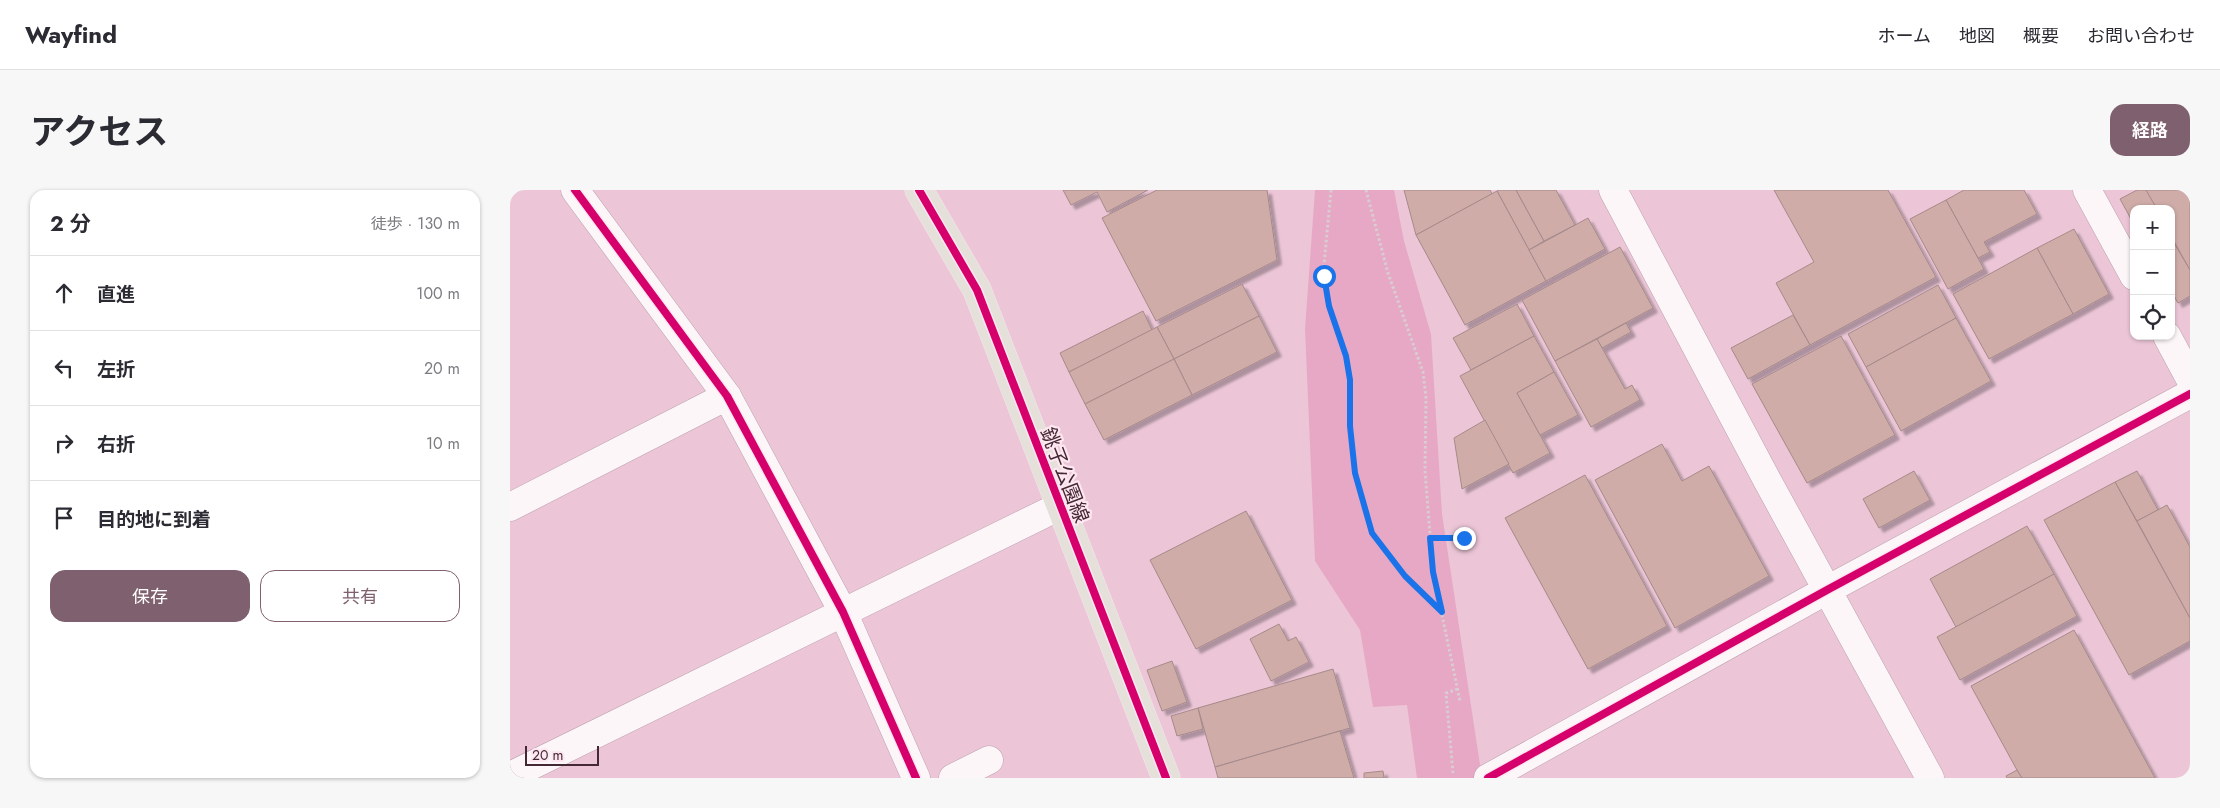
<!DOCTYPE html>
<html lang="ja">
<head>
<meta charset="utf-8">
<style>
  :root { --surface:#fff; --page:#f7f7f7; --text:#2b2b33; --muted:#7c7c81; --line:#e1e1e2; --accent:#7f606e }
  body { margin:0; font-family:Jost,"Noto Sans JP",sans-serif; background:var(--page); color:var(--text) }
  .controls { position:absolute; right:15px; top:15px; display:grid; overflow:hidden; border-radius:10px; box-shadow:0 1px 4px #0004 }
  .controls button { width:45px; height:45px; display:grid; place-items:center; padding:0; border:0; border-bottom:1px solid var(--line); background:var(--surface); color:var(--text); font:25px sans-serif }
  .scale { position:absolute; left:15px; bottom:12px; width:74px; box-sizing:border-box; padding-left:5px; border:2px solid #442935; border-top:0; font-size:14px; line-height:18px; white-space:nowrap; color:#442935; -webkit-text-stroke:4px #fee7f1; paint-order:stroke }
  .stop { position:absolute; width:15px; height:15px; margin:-11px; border:4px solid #1a73e8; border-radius:50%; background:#fff }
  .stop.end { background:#1a73e8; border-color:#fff; box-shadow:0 1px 5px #0008 }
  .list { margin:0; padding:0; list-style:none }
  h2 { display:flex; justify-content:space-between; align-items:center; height:65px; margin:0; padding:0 20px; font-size:21px }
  h2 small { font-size:16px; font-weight:400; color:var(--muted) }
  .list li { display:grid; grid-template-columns:32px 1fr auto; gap:15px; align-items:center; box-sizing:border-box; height:75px; padding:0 20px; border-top:1px solid var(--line) }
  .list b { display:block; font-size:19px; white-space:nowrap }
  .list em { font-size:16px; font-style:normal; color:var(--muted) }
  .actions { display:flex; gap:10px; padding:15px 20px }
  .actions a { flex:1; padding:11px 0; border:1px solid var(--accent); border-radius:15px; text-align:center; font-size:18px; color:var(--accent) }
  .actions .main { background:var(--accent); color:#fff }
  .icon { flex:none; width:28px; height:28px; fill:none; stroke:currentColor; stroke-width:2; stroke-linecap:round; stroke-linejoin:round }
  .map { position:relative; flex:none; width:1680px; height:588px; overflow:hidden; border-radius:15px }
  header { display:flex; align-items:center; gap:30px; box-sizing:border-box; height:70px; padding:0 25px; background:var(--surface); border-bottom:1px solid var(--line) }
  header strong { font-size:24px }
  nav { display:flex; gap:28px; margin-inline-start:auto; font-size:18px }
  .intro { display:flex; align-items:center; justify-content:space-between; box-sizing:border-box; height:120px; padding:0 30px }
  h1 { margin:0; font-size:35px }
  .button { padding:12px 22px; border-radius:15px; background:var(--accent); color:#fff; font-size:18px; font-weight:700 }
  main { display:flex; gap:30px; padding:0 30px }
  aside { flex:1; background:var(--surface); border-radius:15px; box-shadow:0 1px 4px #0004 }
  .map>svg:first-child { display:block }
</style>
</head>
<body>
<header>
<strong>Wayfind</strong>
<nav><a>ホーム</a><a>地図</a><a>概要</a><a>お問い合わせ</a></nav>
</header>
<div class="intro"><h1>アクセス</h1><a class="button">経路</a></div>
<main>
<aside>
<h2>2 分<small>徒歩 · 130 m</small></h2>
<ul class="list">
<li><svg class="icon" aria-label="ahead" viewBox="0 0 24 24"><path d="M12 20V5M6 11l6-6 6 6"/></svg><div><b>直進</b></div><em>100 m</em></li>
<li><svg class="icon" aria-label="left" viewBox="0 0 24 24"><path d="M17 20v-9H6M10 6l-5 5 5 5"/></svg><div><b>左折</b></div><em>20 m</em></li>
<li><svg class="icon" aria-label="right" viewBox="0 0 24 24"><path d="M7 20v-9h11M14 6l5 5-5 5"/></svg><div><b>右折</b></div><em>10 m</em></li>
<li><svg class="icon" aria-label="arrive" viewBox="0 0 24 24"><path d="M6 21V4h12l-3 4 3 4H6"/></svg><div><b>目的地に到着</b></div></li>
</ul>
<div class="actions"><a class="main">保存</a><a>共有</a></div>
</aside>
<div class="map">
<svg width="1680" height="588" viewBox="0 0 1680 588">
  <defs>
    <filter id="shadow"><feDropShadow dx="4.5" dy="4.5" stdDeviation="1" flood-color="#0004"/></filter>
  </defs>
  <rect width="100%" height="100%" fill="#ecc6d7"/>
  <path fill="#e7a8c5" d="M805,0h79l10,51 27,93 11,180 40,264h-65l-10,-73 -34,2 -13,-77 -45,-69 -10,-232z"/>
  <g fill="#cfaca8" stroke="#a68a8b" filter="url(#shadow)">
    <path d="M553,0h85l-41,22 -10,-20 -26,13z"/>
    <path d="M647,0h110l10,70 -121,61 -54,-103z"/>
    <path d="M894,0h86l2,4 -76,41z"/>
    <path d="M989,0h17l28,51 -15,9 -32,-59z"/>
    <path d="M1006,0h40l19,35 -31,16z"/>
    <path d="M1264,0h114l48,87 -126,68 -34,-62 38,-21z"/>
    <path d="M1454,0h60l13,24 -53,28 6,10 -12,6 -32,-58z"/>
    <path d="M1627,0h9l9,15 -6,4h-15v8l-3,2 -11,-20z"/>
    <path d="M1636,0h44v80l-19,-34v-27h-14z"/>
    <path d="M987,1l49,90 -81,44 -49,-90z"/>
    <path d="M1436,10l38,69 -36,20 -38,-70z"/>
    <path d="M1078,28l17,31 -59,32 -17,-31z"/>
    <path d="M1564,39l35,65 -36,20 -36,-66z"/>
    <path d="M1661,48l19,32v26l-12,7 -7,-12z"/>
    <path d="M1110,57l33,61 -98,53 -33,-61z"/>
    <path d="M1527,58l36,66 -84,45 -36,-65z"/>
    <path d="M732,94l17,32 -85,43 -17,-32z"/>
    <path d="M1428,95l18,33 -90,49 -18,-33z"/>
    <path d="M1007,114l17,32 -63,34 -18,-32z"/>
    <path d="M633,121l9,19 -83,42 -9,-19z"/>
    <path d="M1283,125l17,30 -62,34 -17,-31z"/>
    <path d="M749,126l18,36 -85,43 -18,-36z"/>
    <path d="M1446,128l35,63 -90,50 -35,-64z"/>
    <path d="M1116,133l5,9 -29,16 -5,-9z"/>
    <path d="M647,137l17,32 -89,45 -16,-32z"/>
    <path d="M1024,146l20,36 -37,21 33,60 -37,20 -53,-97z"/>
    <path d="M1331,146l54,99 -88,48 -55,-99z"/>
    <path d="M1087,149l28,50 7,-4 8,15 -49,27 -36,-66z"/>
    <path d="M664,169l18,36 -88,45 -19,-36z"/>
    <path d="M1044,182l24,43 -38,20 -23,-42z"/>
    <path d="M975,230l24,44 -47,25 -8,-51z"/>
    <path d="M1152,254l20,37 27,-15 60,110 -94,52 -80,-148z"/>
    <path d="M1404,281l16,29 -51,28 -16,-29z"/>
    <path d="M1627,281l21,39 -21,11 -22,-39z"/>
    <path d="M1075,285l82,151 -79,43 -83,-151z"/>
    <path d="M1605,292l75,136v23l-61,34 -85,-155z"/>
    <path d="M1657,315l23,42v71l-53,-97z"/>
    <path d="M736,321l46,89 -96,49 -46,-89z"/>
    <path d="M1517,336l27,48 -98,53 -26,-48z"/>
    <path d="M1544,384l23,42 -117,64 -23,-43z"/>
    <path d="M769,434l9,17 8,-4 13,25 -38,19 -21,-42z"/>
    <path d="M1564,440l81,148h-133l-5,-8 -46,-84z"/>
    <path d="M662,471l15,41 -25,9 -15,-41z"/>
    <path d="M823,479l17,59 -135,39 -17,-59z"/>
    <path d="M688,518l5,21 -26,7 -6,-20z"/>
    <path d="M830,541l14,47h-136l-3,-11z"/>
    <path d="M1507,580l5,8h-15l-1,-2z"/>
    <path d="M873,581l1,7h-20v-5z"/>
  </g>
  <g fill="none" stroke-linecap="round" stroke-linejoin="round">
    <g stroke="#bda0ad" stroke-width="29">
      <g id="minor">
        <path d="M65,0l152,206 116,216 73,166"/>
        <path d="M1103,0l154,290 163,298"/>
        <path d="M1577,0l47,86"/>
        <path d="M1657,146l23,43"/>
        <path d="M0,317l217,-111"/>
        <path d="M0,586l550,-270"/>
        <path d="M443,588l36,-18"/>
        <path d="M978,588l339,-188 363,-196"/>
      </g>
    </g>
    <g stroke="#f6e5ed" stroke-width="29">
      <path id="major" d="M409,0l58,100 189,488"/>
    </g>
    <g stroke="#d8cdd3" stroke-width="3" stroke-dasharray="2.5 2.5" stroke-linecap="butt">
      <path d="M821,0l-8,86 6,30 17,50 4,24v46l5,47 17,60 33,43 36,36"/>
      <path d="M856,0l22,83 35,99 3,26 -1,73 8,101 27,129"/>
      <path d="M920,348h34"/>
      <path d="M943,583l-7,-80 12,-4"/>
    </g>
    <use href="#minor" stroke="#fcf6f9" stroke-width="28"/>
    <use href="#major" stroke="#e5e0da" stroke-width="28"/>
    <g stroke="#fee7f1" stroke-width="11">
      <g id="cycleway">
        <path d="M65,0l152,206 116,216 73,166"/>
        <path d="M409,0l58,100 189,488"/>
        <path d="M978,588l339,-188 363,-196"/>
      </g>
    </g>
    <use href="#cycleway" stroke="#d6006c" stroke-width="8"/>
  </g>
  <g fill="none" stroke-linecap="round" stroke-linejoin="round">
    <path stroke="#1a73e8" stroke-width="6" d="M814,86l5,30 17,50 4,24v46l5,47 17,60 33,43 37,36 -9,-40 -3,-34h34"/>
  </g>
  <g text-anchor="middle" stroke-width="4.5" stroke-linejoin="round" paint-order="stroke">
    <g font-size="20" fill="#442935" stroke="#fee7f1">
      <text transform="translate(555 285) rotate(69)" y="7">銚子公園線</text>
    </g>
  </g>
</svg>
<div class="controls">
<button>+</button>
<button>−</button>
<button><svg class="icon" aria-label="locate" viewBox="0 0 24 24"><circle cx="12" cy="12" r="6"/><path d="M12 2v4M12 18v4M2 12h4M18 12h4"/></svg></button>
</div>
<div class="scale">20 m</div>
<div class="stop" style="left:814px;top:86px"></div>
<div class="stop end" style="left:954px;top:348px"></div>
</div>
</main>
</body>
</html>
